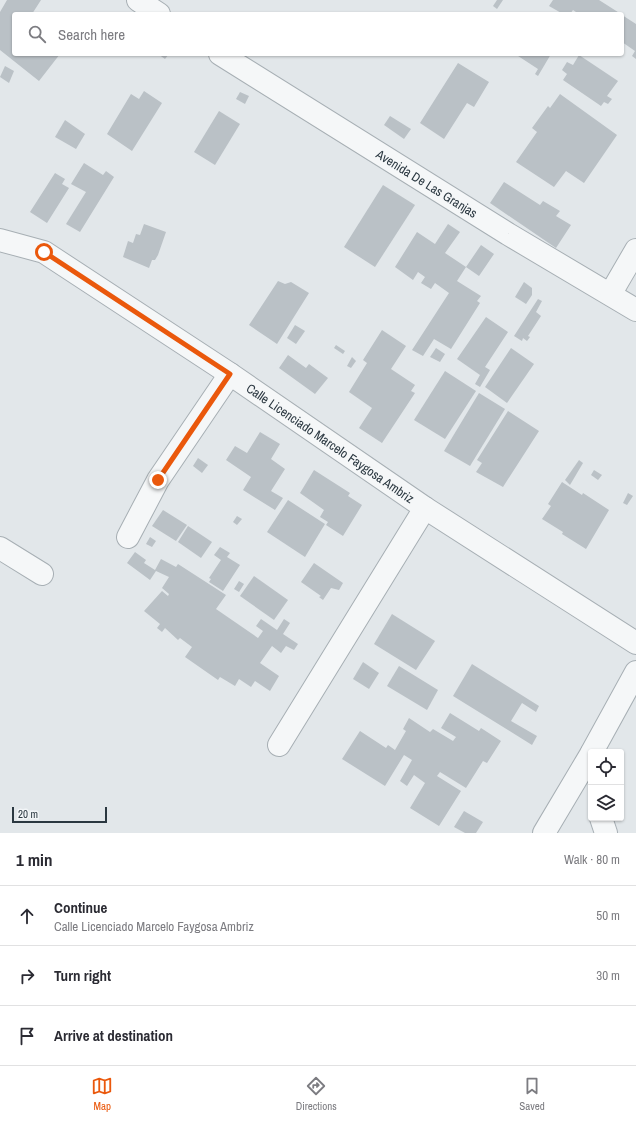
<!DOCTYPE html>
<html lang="en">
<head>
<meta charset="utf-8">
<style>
  :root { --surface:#fff; --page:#f7f7f7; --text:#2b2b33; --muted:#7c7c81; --line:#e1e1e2; --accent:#ea580c }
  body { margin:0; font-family:"Archivo Narrow",sans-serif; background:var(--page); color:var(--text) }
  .controls { position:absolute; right:12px; bottom:12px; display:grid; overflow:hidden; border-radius:4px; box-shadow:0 1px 3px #0004 }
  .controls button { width:36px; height:36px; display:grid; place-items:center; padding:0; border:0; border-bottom:1px solid var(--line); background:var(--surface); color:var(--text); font:20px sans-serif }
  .scale { position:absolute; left:12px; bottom:10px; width:95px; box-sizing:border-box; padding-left:4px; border:2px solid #2b3841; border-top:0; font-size:11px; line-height:14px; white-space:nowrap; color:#2b3841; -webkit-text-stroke:3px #f2f5f7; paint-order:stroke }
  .stop { position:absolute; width:12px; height:12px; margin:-9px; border:3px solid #ea580c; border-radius:50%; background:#fff }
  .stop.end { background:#ea580c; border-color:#fff; box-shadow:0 1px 4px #0008 }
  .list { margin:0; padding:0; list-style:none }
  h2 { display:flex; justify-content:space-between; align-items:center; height:52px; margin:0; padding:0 16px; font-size:17px }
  h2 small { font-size:13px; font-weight:400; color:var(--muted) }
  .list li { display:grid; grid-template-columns:26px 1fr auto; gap:12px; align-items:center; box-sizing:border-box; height:60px; padding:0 16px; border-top:1px solid var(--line) }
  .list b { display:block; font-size:15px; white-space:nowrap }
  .list p { margin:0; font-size:13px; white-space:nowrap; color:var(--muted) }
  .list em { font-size:13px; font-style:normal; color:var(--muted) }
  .icon { flex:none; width:22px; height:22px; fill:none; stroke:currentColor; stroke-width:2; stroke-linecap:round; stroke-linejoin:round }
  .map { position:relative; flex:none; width:636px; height:833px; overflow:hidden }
  .search { position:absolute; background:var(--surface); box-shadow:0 1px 3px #0004; left:12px; right:12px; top:12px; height:44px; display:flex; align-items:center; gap:10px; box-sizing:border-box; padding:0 14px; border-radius:4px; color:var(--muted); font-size:15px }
  .sheet { height:232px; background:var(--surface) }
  nav { display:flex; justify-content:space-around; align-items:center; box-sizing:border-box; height:56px; border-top:1px solid var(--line); background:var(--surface); font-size:11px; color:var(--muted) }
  nav a { display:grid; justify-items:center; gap:2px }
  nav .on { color:var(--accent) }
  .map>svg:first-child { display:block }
</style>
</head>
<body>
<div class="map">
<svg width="636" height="833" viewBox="0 0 636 833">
  <rect width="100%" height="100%" fill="#e2e7ea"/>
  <g fill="#bac1c6">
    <path d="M7,0h34l-9,14h-18v40h46l-21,27 -39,-31v-38z"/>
    <path d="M497,0h6l-6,9 -4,-3z"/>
    <path d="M553,0h46l22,14h-42l-6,-4 -3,4h-7l-14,-8z"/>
    <path d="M622,15l14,9v35l-4,-3 3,-5 -13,-9z"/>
    <path d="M158,54h11l-4,5z"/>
    <path d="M515,54h36l-13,22 -3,-2 3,-5z"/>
    <path d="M579,55l39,26 -11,15 5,3 -4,5 -4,-2 -3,4 -38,-26 4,-6 -5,-4 5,-8 6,3z"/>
    <path d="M458,63l31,19 -15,25 -7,-4 -23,36 -24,-16z"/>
    <path d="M5,66l9,5 -5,12 -9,-6z"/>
    <path d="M144,91l18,12 -30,48 -25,-17 24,-40 8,5z"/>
    <path d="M240,92l9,4 -4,8 -9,-5z"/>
    <path d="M560,94l57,41 -33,48 -18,-12 -12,16 -38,-25 21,-30 -5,-4 16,-22 2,2z"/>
    <path d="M219,111l21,13 -25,41 -21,-13z"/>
    <path d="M390,116l21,13 -7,10 -20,-14z"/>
    <path d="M65,120l20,14 -9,15 -21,-12z"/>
    <path d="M84,163l19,12 3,-4 8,6 -34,55 -14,-8 20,-32 -15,-8z"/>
    <path d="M55,173l10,6 -3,5 7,4 -22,35 -17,-11z"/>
    <path d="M504,182l36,23 3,-4 17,10 -4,5 15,9 -15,23 -66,-45z"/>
    <path d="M383,185l32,20 -40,62 -31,-20z"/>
    <path d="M144,224l22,8 -8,23 -3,5h-3l-3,8 -26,-11 5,-16 5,2 3,-9 4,1z"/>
    <path d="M448,224l12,8 -15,21 21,14 15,-22 13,9 -15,22 -13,-9 -9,14 24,15 -4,5 3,2 -29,46 -17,-10 -11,17 -11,-6 37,-57 -14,-10 -4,6 -10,-6 4,-6 -7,-5 -5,8 -18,-13 22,-35 18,12z"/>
    <path d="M278,281l7,3 6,-2 18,11 -32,51 -28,-19z"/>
    <path d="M524,282l8,6v7l-6,9 -11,-7z"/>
    <path d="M538,299l4,2 -6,11 5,4 -13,20 2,1 -3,4 -4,-3 -1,3 -8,-5z"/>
    <path d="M486,317l22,15 -23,35 5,3 -10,17 -5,-3 5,-9 -23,-16z"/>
    <path d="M295,325l10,6 -9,13 -9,-6z"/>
    <path d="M382,330l24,16 -15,23 24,16 -4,6 4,2 -33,50 -23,-15 13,-20 -23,-16 18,-29 -4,-3z"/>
    <path d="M336,345l9,6 -2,3 -9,-6z"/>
    <path d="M436,348l9,6 -5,8 -10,-5z"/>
    <path d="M511,348l23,16 -27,39 -22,-16z"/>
    <path d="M288,355l18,13 3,-4 19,14 -13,16 -36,-26z"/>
    <path d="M352,357l4,4 -5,7 -4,-2z"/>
    <path d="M445,371l31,20 -31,48 -31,-19z"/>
    <path d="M479,393l26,16 -35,57 -26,-15z"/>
    <path d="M508,411l31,20 -36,56 -27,-15 6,-9 -5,-3z"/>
    <path d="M260,432l20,12 -9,15 14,10 -14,22 12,7 -8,12 -32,-20 8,-13 -25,-17 9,-14 12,7z"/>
    <path d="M198,458l10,7 -6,8 -9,-7z"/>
    <path d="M579,460l4,3 -13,22 -5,-5z"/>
    <path d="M314,470l36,23 -2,3 14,9 -19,31 -17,-11 2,-3 -8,-5 4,-7 -24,-17z"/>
    <path d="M594,470l8,5 -4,5 -7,-5z"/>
    <path d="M562,482l20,13 1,-2 26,17 -23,39 -24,-15 1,-2 -21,-13 9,-13 -3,-2z"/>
    <path d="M628,493l5,3 -6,9 -4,-2z"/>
    <path d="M288,500l37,24 -20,33 -38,-25z"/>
    <path d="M163,510l24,15 -11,16 -24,-15z"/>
    <path d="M237,516l5,3 -5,6 -4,-3z"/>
    <path d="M188,526l24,16 -11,16 -23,-16z"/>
    <path d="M150,537l6,4 -4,6 -6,-3z"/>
    <path d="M220,547l10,6 -3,4 13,8 -17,26 -14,-9 2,-3 -2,-1 12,-18 -7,-5z"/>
    <path d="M135,552l11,8 -2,3 11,7 6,-11 15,8 2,-3 48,31 -10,14 42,29 5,-7 -7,-5 5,-7 16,11 7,-11 6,4 -7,11 15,10 -4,6 -8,-4 -5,7 -9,-7 -12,17 19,13 -9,15 -15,-10 -4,6 -12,-8 -4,7 -15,-9 -2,3 -33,-23 7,-10 -12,-9 -2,2 -13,-12 -3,4 -5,-4 3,-4 -16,-13 18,-20 6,5 1,-2 -7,-6 7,-11 -13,-6 -6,9 -23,-17z"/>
    <path d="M314,563l29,20 -4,7 -8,-2 -8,12 -4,-3 2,-1 -20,-14z"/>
    <path d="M254,576l34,24 -14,20 -34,-24z"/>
    <path d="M239,581l5,3 -5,8 -5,-3z"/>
    <path d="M392,614l43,27 -19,29 -42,-26z"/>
    <path d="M363,662l16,11 -10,16 -16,-10z"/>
    <path d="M472,664l67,42 -3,6 -14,-9 -11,18 26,15 -5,9 -79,-49z"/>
    <path d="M399,666l39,24 -11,20 -40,-24z"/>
    <path d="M450,713l29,18 2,-3 20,13 -14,22 -4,-2 -17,27 -26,-16 -3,4 24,15 -22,35 -29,-18 15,-25 -11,-8 -7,11 -7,-5 12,-21 -8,-5 -19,31 -43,-27 18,-28 26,17 2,-3 7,5 11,-19 -3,-2 6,-11 21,14 3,-3 20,12 3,-4 -15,-9z"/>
    <path d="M464,811l19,11 -7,11h-11l-11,-6z"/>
  </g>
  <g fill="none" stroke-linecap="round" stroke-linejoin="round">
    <g stroke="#a7afb4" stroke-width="24">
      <g id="minor">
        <path d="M138,0l21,14"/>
        <path id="s1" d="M220,54l288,180 128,76"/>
        <path id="s2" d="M0,240l44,12 186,122 195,134 211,135"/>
        <path d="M611,293l25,-43"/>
        <path d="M128,537l30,-57 72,-106"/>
        <path d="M0,548l42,26"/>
        <path d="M279,745l146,-237"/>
        <path d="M592,752l44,-80"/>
        <path d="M601,818l5,15"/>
        <path d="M544,833l47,-79"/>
      </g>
    </g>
    <use href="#minor" stroke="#f5f7f8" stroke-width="22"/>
  </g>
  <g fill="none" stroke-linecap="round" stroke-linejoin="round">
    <path stroke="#ea580c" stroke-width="5" d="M44,252l186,122 -72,106"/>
  </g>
  <g text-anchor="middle" stroke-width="3.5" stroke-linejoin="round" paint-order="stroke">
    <g font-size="13" fill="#2b3841" stroke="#f2f5f7">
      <text dy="5" stroke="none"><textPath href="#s1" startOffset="244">Avenida De Las Granjas</textPath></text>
      <text dy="5" stroke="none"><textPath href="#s2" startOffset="390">Calle Licenciado Marcelo Faygosa Ambriz</textPath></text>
    </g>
  </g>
</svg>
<div class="controls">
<button><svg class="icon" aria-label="locate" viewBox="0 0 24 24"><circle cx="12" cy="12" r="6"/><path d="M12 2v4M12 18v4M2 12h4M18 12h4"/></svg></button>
<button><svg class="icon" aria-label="layers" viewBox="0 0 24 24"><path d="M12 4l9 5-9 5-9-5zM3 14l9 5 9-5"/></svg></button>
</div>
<div class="scale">20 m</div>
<div class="stop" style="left:44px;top:252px"></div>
<div class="stop end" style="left:158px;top:480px"></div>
<div class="search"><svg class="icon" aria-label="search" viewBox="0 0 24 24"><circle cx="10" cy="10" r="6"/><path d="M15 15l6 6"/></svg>Search here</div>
</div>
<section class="sheet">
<h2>1 min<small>Walk · 80 m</small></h2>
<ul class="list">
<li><svg class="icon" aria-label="ahead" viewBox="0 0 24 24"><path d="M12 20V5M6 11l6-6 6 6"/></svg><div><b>Continue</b><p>Calle Licenciado Marcelo Faygosa Ambriz</p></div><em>50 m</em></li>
<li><svg class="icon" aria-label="right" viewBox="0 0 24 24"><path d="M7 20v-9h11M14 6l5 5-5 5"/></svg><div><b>Turn right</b></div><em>30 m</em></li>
<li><svg class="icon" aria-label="arrive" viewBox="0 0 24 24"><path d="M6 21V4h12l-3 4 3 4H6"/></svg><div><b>Arrive at destination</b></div></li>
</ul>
</section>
<nav>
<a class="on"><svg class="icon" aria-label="map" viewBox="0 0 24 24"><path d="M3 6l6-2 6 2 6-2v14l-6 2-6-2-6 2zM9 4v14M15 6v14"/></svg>Map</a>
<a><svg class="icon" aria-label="directions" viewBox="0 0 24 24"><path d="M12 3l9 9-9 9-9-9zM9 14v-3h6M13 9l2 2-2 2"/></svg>Directions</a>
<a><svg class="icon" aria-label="saved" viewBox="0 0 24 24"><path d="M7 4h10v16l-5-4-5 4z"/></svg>Saved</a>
</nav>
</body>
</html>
